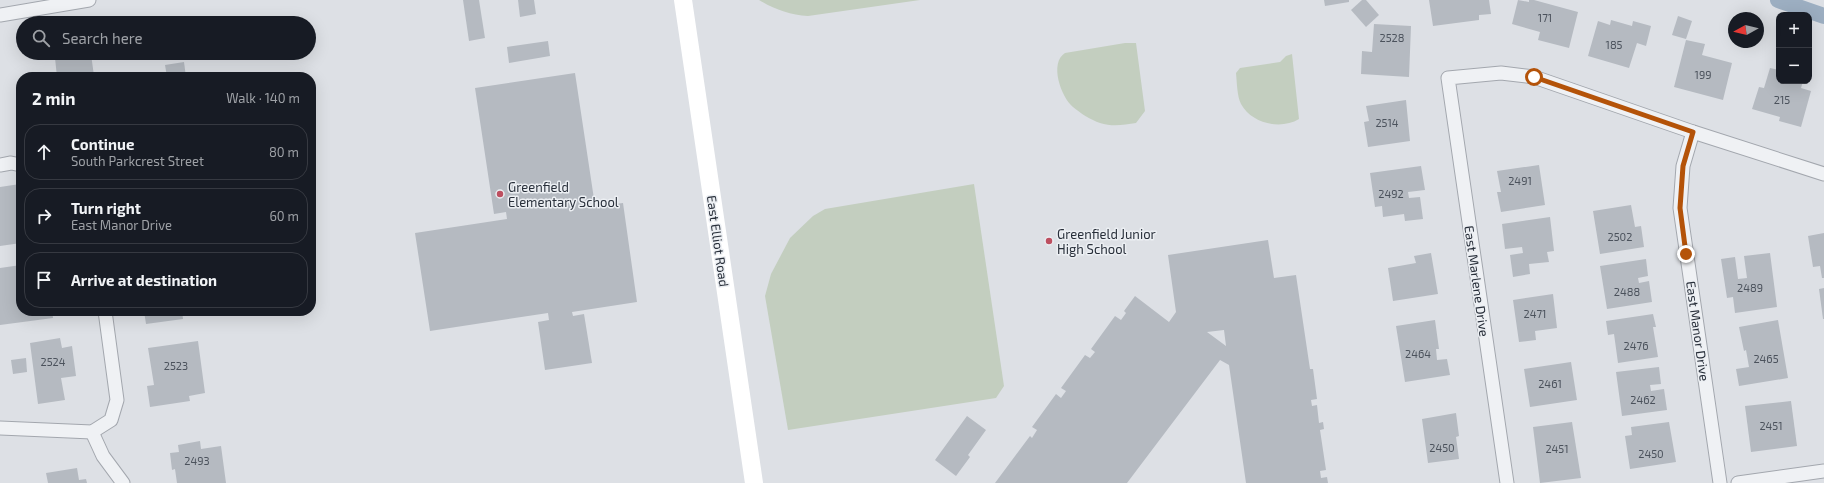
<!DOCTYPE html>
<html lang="en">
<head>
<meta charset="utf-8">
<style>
  :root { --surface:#171b24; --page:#242831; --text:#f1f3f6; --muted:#9ea1a6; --line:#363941 }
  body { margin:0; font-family:"Exo 2",sans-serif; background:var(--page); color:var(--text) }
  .controls { position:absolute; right:12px; top:12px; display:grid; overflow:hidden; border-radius:8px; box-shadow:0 4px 16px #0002 }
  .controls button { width:36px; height:36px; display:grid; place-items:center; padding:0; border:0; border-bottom:1px solid var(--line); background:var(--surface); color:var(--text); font:20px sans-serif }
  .compass { position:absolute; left:1728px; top:12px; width:36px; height:36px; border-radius:50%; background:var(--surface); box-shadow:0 4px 16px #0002; rotate:262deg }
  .stop { position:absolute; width:12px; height:12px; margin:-9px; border:3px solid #b45309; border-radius:50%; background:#fff }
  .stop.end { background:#b45309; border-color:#fff; box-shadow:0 1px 4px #0008 }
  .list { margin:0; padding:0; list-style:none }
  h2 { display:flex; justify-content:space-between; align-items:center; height:52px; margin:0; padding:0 16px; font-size:17px }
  h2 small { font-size:13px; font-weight:400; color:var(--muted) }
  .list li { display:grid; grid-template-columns:26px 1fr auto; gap:12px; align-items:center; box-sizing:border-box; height:56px; margin:0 8px 8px; padding:0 8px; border:1px solid var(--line); border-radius:16px }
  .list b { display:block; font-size:15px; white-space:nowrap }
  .list p { margin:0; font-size:13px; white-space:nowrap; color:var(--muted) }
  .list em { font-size:13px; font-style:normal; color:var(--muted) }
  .icon { flex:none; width:22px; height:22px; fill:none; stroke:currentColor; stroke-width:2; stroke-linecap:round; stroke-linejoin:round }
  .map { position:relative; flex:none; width:1824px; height:483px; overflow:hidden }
  .search { position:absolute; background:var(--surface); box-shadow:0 4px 16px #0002; left:16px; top:16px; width:300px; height:44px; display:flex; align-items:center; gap:10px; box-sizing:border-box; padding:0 14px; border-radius:22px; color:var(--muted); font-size:15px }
  .panel { position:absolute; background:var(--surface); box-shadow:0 4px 16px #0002; left:16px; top:72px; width:300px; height:244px; border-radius:16px }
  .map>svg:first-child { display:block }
</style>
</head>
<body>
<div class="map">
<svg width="1824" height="483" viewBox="0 0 1824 483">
  <rect width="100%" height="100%" fill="#dde0e5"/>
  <g fill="#c3cebf">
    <path d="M759,0h161l-112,16c-18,-1 -34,-7 -49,-16z"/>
    <path d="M1125,43h11l9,68 -9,12c-12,2 -24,4 -36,0 -9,-3 -20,-10 -27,-16 -12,-10 -24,-44 -8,-54z"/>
    <path d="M1292,54l7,65c-18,11 -47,5 -58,-15 -4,-8 -4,-21 -5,-31l4,-5 40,-6 6,-6z"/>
    <path d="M974,184l30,202 -8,12 -208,32 -23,-134 6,-22 19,-36 23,-22 12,-7z"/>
  </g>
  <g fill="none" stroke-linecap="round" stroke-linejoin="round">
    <path stroke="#9caec1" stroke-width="16" d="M1778,0l46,16"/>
  </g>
  <g fill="#b5bac1" fill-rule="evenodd">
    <path d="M463,0h16l6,38 -16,3z"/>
    <path d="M518,0h16l2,14 -16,3z"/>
    <path d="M1324,0h25v2l-24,4z"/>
    <path d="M1362,0h4l13,15 -13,12 -15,-17z"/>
    <path d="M1429,0h60l2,14 -12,1v5l-46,6z"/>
    <path d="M1518,0l11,2v-2h5l44,12 -9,36 -31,-8 2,-8 -28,-8z"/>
    <path d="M1678,16l14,5 -6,18 -14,-4z"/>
    <path d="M1611,20l21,6 1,-5 18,5 -5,20 -9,-3 -8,25 -41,-12 10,-35 12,4z"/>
    <path d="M1374,24l37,2 -2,51 -48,-3 1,-23 10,1z"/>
    <path d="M1686,40l19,4 -3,11 30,8 -9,37 -49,-13z"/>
    <path d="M548,41l2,15 -41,7 -2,-16z"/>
    <path d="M91,54l3,22 8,-1 1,2h-46l-2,-19z"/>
    <path d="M184,62l2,15h-19l-2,-12z"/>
    <path d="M1770,68l9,2v11h24l-2,7 10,3 -10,36 -22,-6 1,-4 -28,-8 7,-22 5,1z"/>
    <path d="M575,73l19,126 -12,2 2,7 39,-5 14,99 -65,10 1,4 11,-2 8,49 -47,7 -7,-48 11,-2 -1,-7 -118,18 -15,-98 92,-14 -1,-7 -12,2 -19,-126z"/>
    <path d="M1406,100l4,41 -42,6 -4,-25 5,-1 -3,-15z"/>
    <path d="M1539,165l6,40 -44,7 -4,-20h4l-4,-21z"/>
    <path d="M1421,166l4,24 -17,2 1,6 11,-1 3,22 -18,2 -1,-7 -21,3 -1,-11 -7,1 -5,-34z"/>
    <path d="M20,184l1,59 -21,3v-59z"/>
    <path d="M1631,205l4,22 6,-1 3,21 -44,7 -7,-43z"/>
    <path d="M1550,217l4,34 -7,1 2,10 -20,2 1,10 -17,3 -3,-22 13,-2 -1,-6 -17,2 -3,-25z"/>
    <path d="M1824,233v45h-2l-2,-12 -7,1 -5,-31z"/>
    <path d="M1268,240l6,38 22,-3 14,94h3l4,30 -6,1 1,6 5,-1 2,18 4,-1 1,7 -4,1 6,40 -6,1 1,7 6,-1 1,6h-82l-17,-118 -9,-5 -93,123h-132l35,-47 2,2 5,-8 -5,-3 24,-33 5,4 5,-7 -5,-3 24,-33 5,3 5,-6 -4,-3 24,-33 6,4 5,-7 -2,-2 11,-15 34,26 7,-10 -8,-57zM1224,330l2,16 -19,-14z"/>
    <path d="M1431,253l7,41 -45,7 -5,-33 28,-5 -2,-7z"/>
    <path d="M1770,253l7,54 -42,6 -2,-16 -6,1 -6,-39 14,-2 3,22 9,-1 -3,-22z"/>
    <path d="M1646,259l2,17 -10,2 1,5 10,-2 3,21 -45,7 -7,-43z"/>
    <path d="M21,265v46h31l1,7 -53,7v-57z"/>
    <path d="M1824,288v31h-1l-4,-30z"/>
    <path d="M1553,294l4,34 -22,3 1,9 -17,2 -6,-42z"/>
    <path d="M144,311h38l1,8 -37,5z"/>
    <path d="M1653,314l3,13h-3l5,30 -40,6 -4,-29 -6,1 -2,-14z"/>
    <path d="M1435,320l4,29h-3l1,11 10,-1 3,16 -45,7 -9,-56z"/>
    <path d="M1778,320l10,58 -49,8 -3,-17 13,-2 -3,-17 -2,1 -5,-24z"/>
    <path d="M60,338l2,10 10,-2 4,30 -15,2 4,22 -27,4 -8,-61z"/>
    <path d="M198,341l7,52 -16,3 1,5 -40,6 -3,-21 7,-1 -6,-37z"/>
    <path d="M26,358l1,14 -14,2 -2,-14z"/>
    <path d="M1571,362l6,38 -47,7 -6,-38z"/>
    <path d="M1659,367l2,17 -11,1 1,6 13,-2 3,21 -45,6 -6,-44z"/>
    <path d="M1791,401l6,45 -46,6 -6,-46z"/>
    <path d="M1456,413l3,23 -3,1 3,22 -31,4 -6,-44z"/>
    <path d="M967,416l19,14 -18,25 2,2 -14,19 -21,-16z"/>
    <path d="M1572,422l9,56 -41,5 -7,-56z"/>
    <path d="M1669,422l7,40 -46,7 -5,-33 7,-1 -1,-8z"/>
    <path d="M200,441l1,8 20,-3 5,37h-49l-2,-14 -3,1 -2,-17 9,-1 -1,-7z"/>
    <path d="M77,468l2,12 7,-1 1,4h-39l-2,-10z"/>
  </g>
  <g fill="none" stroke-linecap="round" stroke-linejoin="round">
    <g stroke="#a3a7ae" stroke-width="15">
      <g id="street">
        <path d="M0,15l89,-15"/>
        <path d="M1693,132l-10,34 -3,42 40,275"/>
        <path d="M0,165l11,-2 10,2"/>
        <path d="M0,428l92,4 19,-12 6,-20 -12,-89"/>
        <path d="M92,432l11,24 20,27"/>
        <path d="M1507,483l-59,-405 53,-5 33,4 159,55 131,42"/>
        <path d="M1738,483l86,-12"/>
      </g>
    </g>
    <use href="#street" stroke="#eff1f4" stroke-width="13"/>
    <path stroke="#fff" stroke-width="18" d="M683,0l71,483"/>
  </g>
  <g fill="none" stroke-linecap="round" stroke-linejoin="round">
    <path stroke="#b45309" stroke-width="5" d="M1534,77l159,55 -10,34 -3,42 6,46"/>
  </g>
  <g fill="#bd4f60" stroke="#eceff3" stroke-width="1.5">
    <circle cx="500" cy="194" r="4"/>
    <circle cx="1049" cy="241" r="4"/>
  </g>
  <g text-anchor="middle" stroke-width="3" stroke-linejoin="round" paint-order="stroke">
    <g font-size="11" fill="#4b525c">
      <text x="1545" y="22">171</text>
      <text x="1392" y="42">2528</text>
      <text x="1614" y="49">185</text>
      <text x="1703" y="79">199</text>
      <text x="1782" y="104">215</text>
      <text x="1387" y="127">2514</text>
      <text x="1520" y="185">2491</text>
      <text x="1391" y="198">2492</text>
      <text x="1620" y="241">2502</text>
      <text x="1750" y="292">2489</text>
      <text x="1627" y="296">2488</text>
      <text x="1535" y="318">2471</text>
      <text x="1636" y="350">2476</text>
      <text x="1418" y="358">2464</text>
      <text x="1766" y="363">2465</text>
      <text x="53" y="366">2524</text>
      <text x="176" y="370">2523</text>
      <text x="1550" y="388">2461</text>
      <text x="1643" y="404">2462</text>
      <text x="1771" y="430">2451</text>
      <text x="1442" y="452">2450</text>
      <text x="1557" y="453">2451</text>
      <text x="1651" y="458">2450</text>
      <text x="197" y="465">2493</text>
    </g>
    <g font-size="13" fill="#282f3a" stroke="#eceff3" text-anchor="start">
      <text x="508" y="192">Greenfield<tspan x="508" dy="15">Elementary School</tspan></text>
      <text x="1057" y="239">Greenfield Junior<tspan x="1057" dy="15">High School</tspan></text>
    </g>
    <g font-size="13" fill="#282f3a" stroke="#eceff3">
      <text transform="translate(718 241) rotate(82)" y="5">East Elliot Road</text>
      <text transform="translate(1477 281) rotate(82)" y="5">East Marlene Drive</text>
      <text transform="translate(1698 331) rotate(82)" y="5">East Manor Drive</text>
    </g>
  </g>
</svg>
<div class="controls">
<button>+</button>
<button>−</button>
</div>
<svg class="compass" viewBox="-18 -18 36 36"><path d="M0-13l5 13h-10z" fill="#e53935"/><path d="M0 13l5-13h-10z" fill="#9ea1a6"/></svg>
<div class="stop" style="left:1534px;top:77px"></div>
<div class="stop end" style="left:1686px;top:254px"></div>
<div class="search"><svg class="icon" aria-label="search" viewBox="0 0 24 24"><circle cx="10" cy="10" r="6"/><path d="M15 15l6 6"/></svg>Search here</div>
<section class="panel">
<h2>2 min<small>Walk · 140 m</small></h2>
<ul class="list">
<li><svg class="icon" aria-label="ahead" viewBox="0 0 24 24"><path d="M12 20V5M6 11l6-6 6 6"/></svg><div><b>Continue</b><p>South Parkcrest Street</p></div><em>80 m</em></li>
<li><svg class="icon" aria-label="right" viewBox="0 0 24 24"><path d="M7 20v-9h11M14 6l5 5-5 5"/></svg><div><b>Turn right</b><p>East Manor Drive</p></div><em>60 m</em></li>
<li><svg class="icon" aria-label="arrive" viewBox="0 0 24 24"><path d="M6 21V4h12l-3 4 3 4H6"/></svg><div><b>Arrive at destination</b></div></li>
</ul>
</section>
</div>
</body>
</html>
